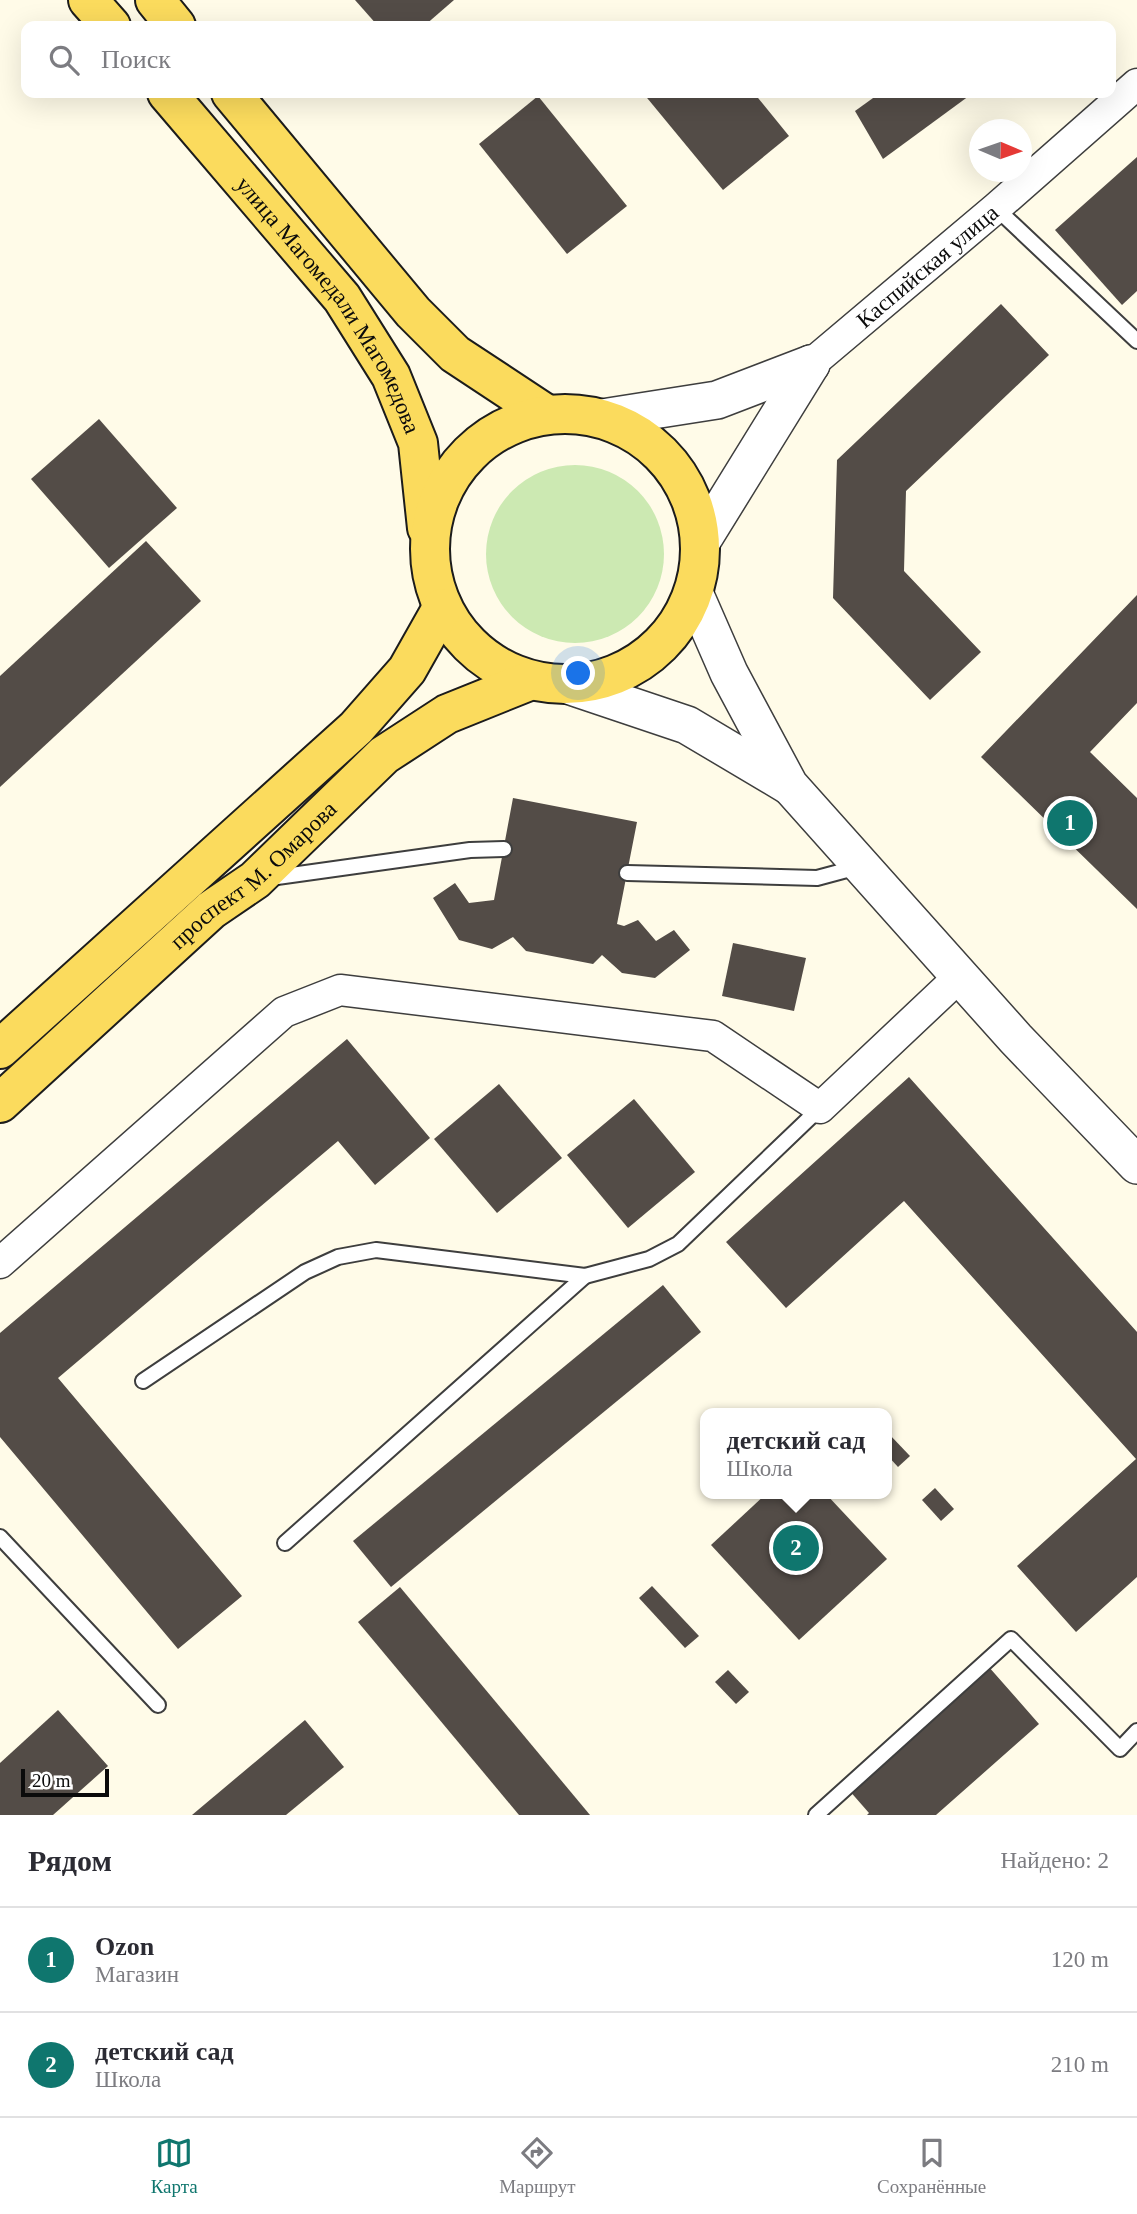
<!DOCTYPE html>
<html lang="ru">
<head>
<meta charset="utf-8">
<style>
  :root { --surface:#fff; --page:#f2f2f3; --text:#2b2b33; --muted:#7c7c81; --line:#e1e1e2; --accent:#0f766e }
  body { margin:0; font-family:Georgia,serif; background:var(--page); color:var(--text) }
  .compass { position:absolute; left:969px; top:119px; width:63px; height:63px; border-radius:50%; background:var(--surface); box-shadow:0 7px 28px #0002; rotate:92deg }
  .scale { position:absolute; left:21px; bottom:18px; width:88px; box-sizing:border-box; padding-left:7px; border:4px solid #0b0b0b; border-top:0; font-size:19px; line-height:24px; white-space:nowrap; color:#0b0b0b; -webkit-text-stroke:5px #fff; paint-order:stroke }
  .you { position:absolute; left:579px; top:674px; width:24px; height:24px; margin:-18px; border:5px solid #fff; border-radius:50%; background:#1a73e8; box-shadow:0 0 0 10px #1a73e833 }
  .badge { display:grid; place-items:center; width:46px; height:46px; border-radius:50%; background:var(--accent); color:#fff; font-size:23px; font-weight:700 }
  .pin { position:absolute; translate:-50% -50%; border:4px solid #fff; box-shadow:0 2px 7px #0006 }
  .popup { position:absolute; left:700px; top:1408px; width:192px; height:91px; box-sizing:border-box; display:grid; place-content:center; border-radius:14px; background:var(--surface); filter:drop-shadow(0 2px 5px #0005); font-size:23px; white-space:nowrap; color:var(--muted) }
  .popup b { font-size:26px; color:var(--text) }
  .popup::after { content:''; position:absolute; left:50%; top:100%; margin-left:-14px; border:14px solid transparent; border-top-color:var(--surface) }
  .list { margin:0; padding:0; list-style:none }
  h2 { display:flex; justify-content:space-between; align-items:center; height:91px; margin:0; padding:0 28px; font-size:30px }
  h2 small { font-size:23px; font-weight:400; color:var(--muted) }
  .list li { display:grid; grid-template-columns:46px 1fr auto; gap:21px; align-items:center; box-sizing:border-box; height:105px; padding:0 28px; border-top:2px solid var(--line) }
  .list b { display:block; font-size:26px; white-space:nowrap }
  .list p { margin:0; font-size:23px; white-space:nowrap; color:var(--muted) }
  .list em { font-size:23px; font-style:normal; color:var(--muted) }
  .icon { flex:none; width:38px; height:38px; fill:none; stroke:currentColor; stroke-width:2; stroke-linecap:round; stroke-linejoin:round }
  .map { position:relative; flex:none; width:1137px; height:1815px; overflow:hidden }
  .search { position:absolute; background:var(--surface); box-shadow:0 7px 28px #0002; left:21px; right:21px; top:21px; height:77px; display:flex; align-items:center; gap:18px; box-sizing:border-box; padding:0 24px; border-radius:14px; color:var(--muted); font-size:26px }
  .sheet { height:301px; background:var(--surface) }
  nav { display:flex; justify-content:space-around; align-items:center; box-sizing:border-box; height:98px; border-top:2px solid var(--line); background:var(--surface); font-size:19px; color:var(--muted) }
  nav a { display:grid; justify-items:center; gap:4px }
  nav .on { color:var(--accent) }
  .map>svg:first-child { display:block }
</style>
</head>
<body>
<div class="map">
<svg width="1137" height="1815" viewBox="0 0 1137 1815">
  <rect width="100%" height="100%" fill="#fffbe8"/>
  <circle fill="#cce9b2" cx="575" cy="554" r="89"/>
  <g fill="#534c47">
    <path d="M355,0h99l-30,26h-46z"/>
    <path d="M643,93h111l35,43 -66,54z"/>
    <path d="M880,93h93l-90,66 -28,-48z"/>
    <path d="M538,96l89,110 -60,48 -88,-110z"/>
    <path d="M1137,157v134l-15,14 -67,-75z"/>
    <path d="M1001,304l48,51 -143,136 -2,80 77,81 -51,48 -97,-102 4,-138z"/>
    <path d="M99,419l78,89 -68,60 -78,-89z"/>
    <path d="M146,541l55,60 -201,186v-111z"/>
    <path d="M1137,595v108l-47,49 47,46v111l-156,-152z"/>
    <path d="M513,798l124,24 -20,102 7,2 14,-6 18,21 18,-11 16,20 -35,28 -33,-5 -20,-18 -9,9 -67,-13 -13,-14 -21,12 -33,-9 -26,-42 22,-15 14,20 25,-3z"/>
    <path d="M733,943l73,15 -12,53 -72,-15z"/>
    <path d="M347,1039l83,99 -55,47 -37,-44 -280,237 184,218 -64,53 -178,-212v-104z"/>
    <path d="M909,1077l228,255v245l-61,55 -59,-66 119,-107 -232,-258 -118,107 -60,-66z"/>
    <path d="M499,1084l63,74 -65,55 -63,-74z"/>
    <path d="M634,1099l61,73 -67,56 -61,-73z"/>
    <path d="M663,1285l38,47 -310,255 -38,-46z"/>
    <path d="M889,1434l21,22 -12,11 -11,-12z"/>
    <path d="M935,1488l19,21 -13,12 -19,-21z"/>
    <path d="M766,1494h60l61,65 -88,81 -88,-95z"/>
    <path d="M652,1586l47,50 -14,12 -46,-50z"/>
    <path d="M400,1587l190,228h-71l-161,-193z"/>
    <path d="M988,1666l51,58 -103,91h-69l2,-2 -21,-24z"/>
    <path d="M728,1670l21,22 -13,12 -21,-22z"/>
    <path d="M58,1710l50,56 -55,49h-53v-52z"/>
    <path d="M305,1720l39,47 -58,48h-94z"/>
  </g>
  <g fill="none" stroke-linecap="round" stroke-linejoin="round">
    <g stroke="#3e3e3e" stroke-width="18">
      <g id="service">
        <path d="M996,208l141,133"/>
        <path d="M627,873l190,5 41,-11"/>
        <path d="M270,878l200,-28 34,-1"/>
        <path d="M143,1381l162,-109 33,-15 38,-7 209,26 64,-17 29,-15 142,-136"/>
        <path d="M0,1537l158,168"/>
        <path d="M285,1543l300,-267"/>
        <path d="M816,1815l195,-176 109,110 17,-18"/>
      </g>
    </g>
    <g stroke="#3e3e3e" stroke-width="33">
      <g id="minor">
        <path id="s1" d="M811,364l185,-156 141,-124"/>
        <path d="M0,1263l284,-251 56,-22 373,46 107,72 140,-132"/>
      </g>
    </g>
    <g stroke="#3e3e3e" stroke-width="40">
      <g id="tertiary">
        <path d="M602,418l115,-18 94,-36"/>
        <path d="M701,542l110,-178"/>
        <path d="M694,593l35,80 60,112 227,254 121,126"/>
        <path d="M571,686l116,39 101,60"/>
      </g>
    </g>
    <g stroke="#1c1c1c" stroke-width="42">
      <g id="primary">
        <path d="M88,0l23,26"/>
        <path d="M155,0l21,26"/>
        <path id="s2" d="M167,93l175,205 49,78 27,67 9,85"/>
        <path d="M231,93l182,219 42,42 91,60"/>
        <circle cx="565" cy="549" r="135"/>
        <path d="M0,1049l356,-321 51,-58 35,-62"/>
        <path id="s3" d="M0,1103l211,-193 44,-30 129,-125 63,-41 82,-33"/>
      </g>
    </g>
    <use href="#service" stroke="#fff" stroke-width="14"/>
    <use href="#minor" stroke="#fff" stroke-width="30"/>
    <use href="#tertiary" stroke="#fff" stroke-width="37"/>
    <use href="#primary" stroke="#fbdb5d" stroke-width="38"/>
  </g>
  <g text-anchor="middle" stroke-width="7" stroke-linejoin="round" paint-order="stroke">
    <g font-size="23" fill="#0b0b0b" stroke="#fff">
      <text dy="8" stroke="none"><textPath href="#s1" startOffset="152">Каспийская улица</textPath></text>
      <text dy="8" stroke="none"><textPath href="#s2" startOffset="268">улица Магомедали Магомедова</textPath></text>
      <text dy="8" stroke="none"><textPath href="#s3" startOffset="341">проспект М. Омарова</textPath></text>
    </g>
  </g>
</svg>
<svg class="compass" viewBox="-18 -18 36 36"><path d="M0-13l5 13h-10z" fill="#e53935"/><path d="M0 13l5-13h-10z" fill="#7c7c81"/></svg>
<div class="scale">20 m</div>
<div class="you"></div>
<div class="pin badge" style="left:1070px;top:823px">1</div>
<div class="pin badge" style="left:796px;top:1548px">2</div>
<div class="popup"><b>детский сад</b>Школа</div>
<div class="search"><svg class="icon" aria-label="search" viewBox="0 0 24 24"><circle cx="10" cy="10" r="6"/><path d="M15 15l6 6"/></svg>Поиск</div>
</div>
<section class="sheet">
<h2>Рядом<small>Найдено: 2</small></h2>
<ul class="list">
<li><span class="badge">1</span><div><b>Ozon</b><p>Магазин</p></div><em>120 m</em></li>
<li><span class="badge">2</span><div><b>детский сад</b><p>Школа</p></div><em>210 m</em></li>
</ul>
</section>
<nav>
<a class="on"><svg class="icon" aria-label="map" viewBox="0 0 24 24"><path d="M3 6l6-2 6 2 6-2v14l-6 2-6-2-6 2zM9 4v14M15 6v14"/></svg>Карта</a>
<a><svg class="icon" aria-label="directions" viewBox="0 0 24 24"><path d="M12 3l9 9-9 9-9-9zM9 14v-3h6M13 9l2 2-2 2"/></svg>Маршрут</a>
<a><svg class="icon" aria-label="saved" viewBox="0 0 24 24"><path d="M7 4h10v16l-5-4-5 4z"/></svg>Сохранённые</a>
</nav>
</body>
</html>
